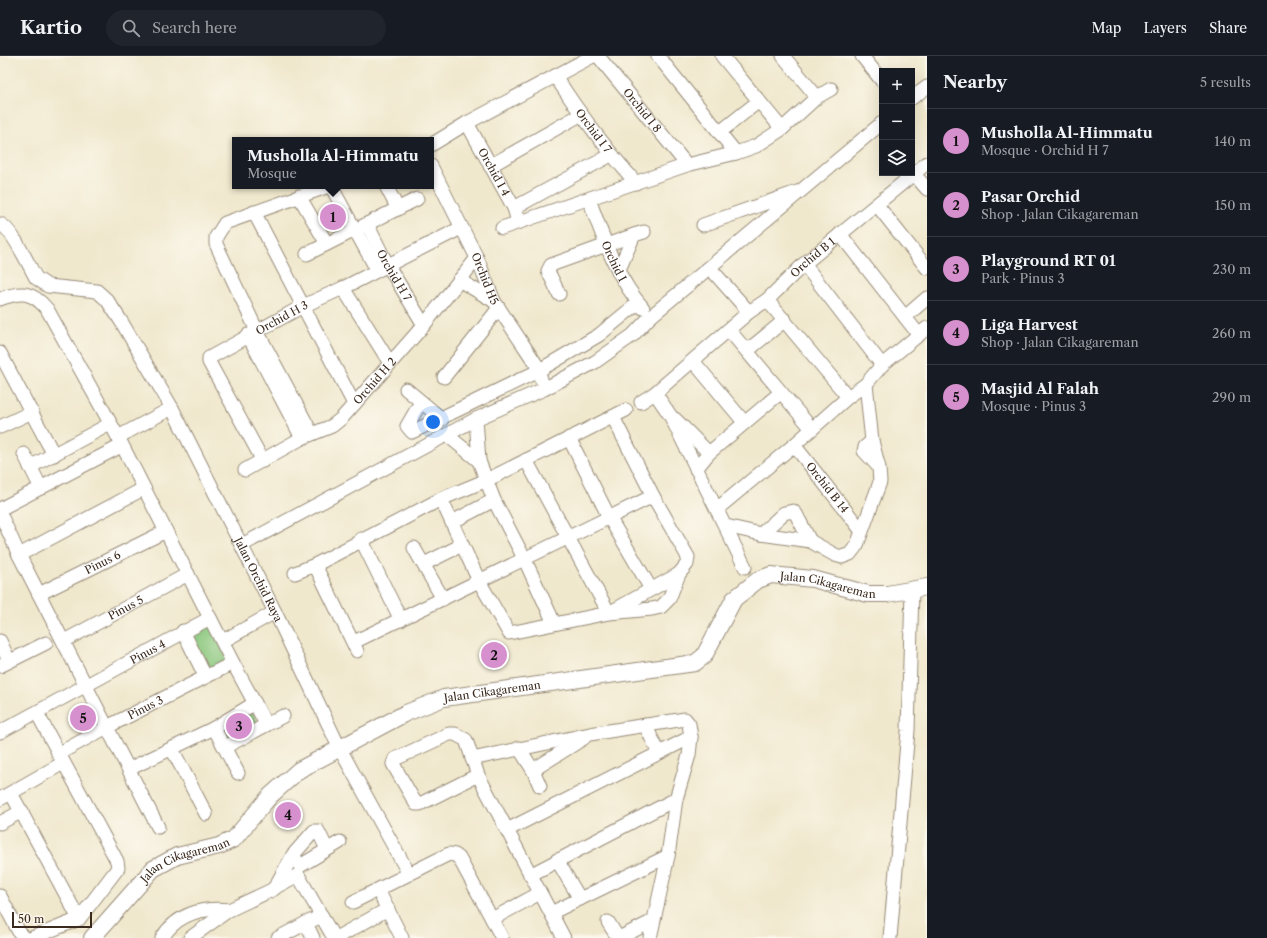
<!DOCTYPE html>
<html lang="en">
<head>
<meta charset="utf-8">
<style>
  :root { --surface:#171b24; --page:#20242c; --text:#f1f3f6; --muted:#9ea1a6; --line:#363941; --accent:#d690ce }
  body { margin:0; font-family:"Libre Caslon Text",serif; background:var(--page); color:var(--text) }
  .controls { position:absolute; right:12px; top:12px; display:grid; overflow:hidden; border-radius:0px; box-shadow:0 4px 16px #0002 }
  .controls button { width:36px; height:36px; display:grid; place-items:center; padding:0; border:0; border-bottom:1px solid var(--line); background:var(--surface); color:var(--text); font:20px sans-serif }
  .scale { position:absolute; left:12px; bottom:10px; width:80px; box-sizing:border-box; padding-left:4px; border:2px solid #3b2a1e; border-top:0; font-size:11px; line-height:14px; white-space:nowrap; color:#3b2a1e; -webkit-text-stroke:3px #fbf7ec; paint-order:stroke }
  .you { position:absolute; left:433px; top:366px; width:14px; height:14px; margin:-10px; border:3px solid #fff; border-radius:50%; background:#1a73e8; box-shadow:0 0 0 6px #1a73e833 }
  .badge { display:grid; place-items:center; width:26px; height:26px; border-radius:50%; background:var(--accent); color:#111; font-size:13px; font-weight:700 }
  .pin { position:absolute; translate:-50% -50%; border:2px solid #fff; box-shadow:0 1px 4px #0006 }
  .popup { position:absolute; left:232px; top:81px; width:202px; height:52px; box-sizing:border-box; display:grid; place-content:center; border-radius:0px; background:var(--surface); filter:drop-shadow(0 1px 3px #0005); font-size:13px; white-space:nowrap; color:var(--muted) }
  .popup b { font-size:15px; color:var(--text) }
  .popup::after { content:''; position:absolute; left:50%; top:100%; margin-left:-8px; border:8px solid transparent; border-top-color:var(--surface) }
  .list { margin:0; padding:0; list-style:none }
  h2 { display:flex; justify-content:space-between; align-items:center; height:52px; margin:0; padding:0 16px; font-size:17px }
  h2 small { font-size:13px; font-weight:400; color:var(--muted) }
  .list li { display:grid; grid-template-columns:26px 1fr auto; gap:12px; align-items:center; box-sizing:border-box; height:64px; padding:0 16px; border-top:1px solid var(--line) }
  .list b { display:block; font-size:15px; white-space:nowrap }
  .list p { margin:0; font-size:13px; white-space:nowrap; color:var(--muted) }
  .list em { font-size:13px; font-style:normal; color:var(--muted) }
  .icon { flex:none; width:22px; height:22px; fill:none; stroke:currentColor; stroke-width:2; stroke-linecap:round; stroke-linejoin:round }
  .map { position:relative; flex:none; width:927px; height:882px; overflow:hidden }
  header { display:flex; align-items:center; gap:24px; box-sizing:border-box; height:56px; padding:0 20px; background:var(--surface); border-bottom:1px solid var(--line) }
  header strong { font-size:19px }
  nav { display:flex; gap:22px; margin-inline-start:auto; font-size:14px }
  .search { width:280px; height:36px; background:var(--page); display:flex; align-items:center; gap:10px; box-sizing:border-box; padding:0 14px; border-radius:22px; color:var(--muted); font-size:15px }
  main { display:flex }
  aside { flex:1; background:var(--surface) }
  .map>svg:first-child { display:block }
</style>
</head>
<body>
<header>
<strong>Kartio</strong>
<div class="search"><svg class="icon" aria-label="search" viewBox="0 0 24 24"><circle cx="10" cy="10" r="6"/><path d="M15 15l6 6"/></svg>Search here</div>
<nav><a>Map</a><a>Layers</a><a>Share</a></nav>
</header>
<main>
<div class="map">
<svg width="927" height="882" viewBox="0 0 927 882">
  <defs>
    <pattern id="green-dots" width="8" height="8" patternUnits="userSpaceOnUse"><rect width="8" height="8" fill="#89c77d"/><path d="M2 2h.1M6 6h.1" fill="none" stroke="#71a266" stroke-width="1.8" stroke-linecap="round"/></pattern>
  </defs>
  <rect width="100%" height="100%" fill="#fbf7ec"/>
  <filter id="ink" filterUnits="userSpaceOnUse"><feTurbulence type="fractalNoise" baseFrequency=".025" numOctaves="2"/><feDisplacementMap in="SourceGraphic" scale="8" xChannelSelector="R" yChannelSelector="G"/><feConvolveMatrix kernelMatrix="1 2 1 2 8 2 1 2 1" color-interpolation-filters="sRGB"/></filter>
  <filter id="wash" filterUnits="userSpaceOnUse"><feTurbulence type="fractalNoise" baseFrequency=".012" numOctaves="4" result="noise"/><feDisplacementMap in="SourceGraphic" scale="16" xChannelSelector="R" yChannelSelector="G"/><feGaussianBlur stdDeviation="0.9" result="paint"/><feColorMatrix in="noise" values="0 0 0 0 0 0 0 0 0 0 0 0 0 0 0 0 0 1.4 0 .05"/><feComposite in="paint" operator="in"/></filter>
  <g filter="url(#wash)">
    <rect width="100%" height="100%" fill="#f0e8cd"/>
    <path fill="url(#green-dots)" stroke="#62784e" d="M251,653l8,15 -31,18 -8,-14z"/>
    <path fill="#89c77d" stroke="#62784e" d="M209,566l19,39 -21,11 -19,-39z"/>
  </g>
  <g filter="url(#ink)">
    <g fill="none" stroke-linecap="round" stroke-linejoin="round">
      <g stroke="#968976" stroke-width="15">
        <g id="minor">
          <path id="s1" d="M598,0l89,109"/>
          <path d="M658,0l78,97"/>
          <path d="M722,0l60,73"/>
          <path d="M783,0l34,41"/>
          <path d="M862,0l20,25"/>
          <path id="s2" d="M555,20c25,38 51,73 81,107"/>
          <path d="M912,42l15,-11"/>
          <path id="s3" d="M467,67l47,85 4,14"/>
          <path d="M720,76l39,-31"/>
          <path d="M431,89l36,-22 126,-67"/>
          <path id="s4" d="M431,110l46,92 17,43 42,63 5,15"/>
          <path d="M490,110l90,-51"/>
          <path d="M914,118l13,15"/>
          <path d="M331,130l46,84"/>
          <path d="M386,130l12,23"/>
          <path d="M299,140l28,48"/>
          <path id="s5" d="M589,143c14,38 27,78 54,109"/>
          <path d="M877,149l50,63"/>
          <path d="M514,152l97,-53"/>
          <path d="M254,156l100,192"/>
          <path id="s6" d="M0,168c12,4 29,42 36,54l12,8 49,5 10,9 14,21 51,87 103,204 65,137 69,125"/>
          <path id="s7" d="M367,168l20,40 37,61"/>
          <path d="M703,169l94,-33"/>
          <path d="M502,172l185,-63 49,-12 20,-7 26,-17 35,-32 14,-8"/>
          <path d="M840,178l79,101"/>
          <path d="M307,198l110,-55"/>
          <path d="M804,208l78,101"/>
          <path d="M710,212l39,44"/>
          <path d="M618,216l16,-37 10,-3"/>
          <path d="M459,224l35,21"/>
          <path d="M343,232l47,75"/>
          <path d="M559,238l-11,-23 3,-6 83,-30"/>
          <path d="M0,243c21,-8 32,-8 47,10l71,128 115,226 33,61"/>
          <path d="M767,244l81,97"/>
          <path d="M905,261l22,-19"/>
          <path d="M729,274l83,99"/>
          <path d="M248,279l54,103"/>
          <path d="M747,295l38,-31"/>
          <path d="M0,297l54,102"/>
          <path d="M693,305l51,61"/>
          <path d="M444,321l55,-69"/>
          <path d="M406,333l36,30"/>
          <path d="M655,337l15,22 75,152"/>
          <path d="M421,346l-14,24 5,6 126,-61 61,-36 39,-32"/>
          <path id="s8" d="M641,346l14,-9 94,-81 18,-12 37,-36 123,-101"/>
          <path d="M476,363l3,42 15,39 30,58 30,65"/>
          <path d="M675,363l34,34"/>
          <path d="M0,371l32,-15"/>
          <path d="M312,378l-55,-103 -41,-87v-7l9,-14 104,-37"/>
          <path d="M447,379l32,26"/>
          <path d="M118,381l54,-29"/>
          <path d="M569,382l40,79 42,72"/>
          <path d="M872,385l-7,6 -1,4 14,15"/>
          <path id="s9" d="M794,389l67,85"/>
          <path d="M24,398l17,34"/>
          <path d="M526,404l83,153 70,-39"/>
          <path id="s10" d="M263,405l-54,-99v-4l94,-52 40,-18 118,-60"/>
          <path d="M30,411l80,-43"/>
          <path d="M696,413l13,-16 71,-60"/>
          <path id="s11" d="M245,414l57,-32 30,-12 10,-8 82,-93 53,-67"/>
          <path d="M441,443l38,82 30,52 100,-20 43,-4 9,-2 8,-8 10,-25 8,-10 1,-7 -35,-61 -40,-79"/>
          <path d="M0,453l121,-63"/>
          <path d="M717,453l77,-64 54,-48 18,-13 16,-19 45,-37"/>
          <path d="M0,457l19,42 139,272"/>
          <path d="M452,466l42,-22"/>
          <path d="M726,470l35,8 49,7 25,14 7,2 8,-3 7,-9 23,-63 -1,-14 -7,-27 -6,-57"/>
          <path d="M761,478l23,-21 9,-2 3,3 14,27"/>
          <path d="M361,483l40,81"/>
          <path d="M242,489l234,-126 68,-30 51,-27 38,-27 17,-18 232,-194"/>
          <path d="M414,492l29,51"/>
          <path d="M19,499l124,-66"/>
          <path d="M424,508l38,-19"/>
          <path d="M315,509l42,86"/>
          <path d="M295,517l20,-8 126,-66 46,-19 139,-70"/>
          <path id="s12" d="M39,538l127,-63"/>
          <path d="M183,575l22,45"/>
          <path d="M0,585l9,20"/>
          <path id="s13" d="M64,585l124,-67"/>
          <path d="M223,585l52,-29"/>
          <path d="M354,586l299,-146"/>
          <path d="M0,610l46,-23"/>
          <path d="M645,669l14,28"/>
          <path d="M214,672l24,45"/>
          <path id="s14" d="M0,676l210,-114"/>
          <path d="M225,691l58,-31"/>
          <path d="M519,692l14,22 7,16"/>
          <path d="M172,693l34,65"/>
          <path id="s15" d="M58,698l49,-27 126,-64"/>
          <path d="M472,703l118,-25 95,-15 4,5 2,13 -2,18 -13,44 -8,57 -18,82"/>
          <path d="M129,713l85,-41 41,-25"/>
          <path d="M533,714l51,-32"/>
          <path d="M478,719l-58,29h-4l-23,-40 2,-5 54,-25h6l11,6 12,35 86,163"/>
          <path d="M11,737l68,126"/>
          <path d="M0,743l63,-36"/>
          <path d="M0,767l22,-12"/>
          <path d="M507,774l184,-93"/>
          <path d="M293,799l7,11 40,-24"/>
          <path d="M557,804l23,39"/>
          <path d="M530,819l146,-76"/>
          <path d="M274,832l24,-13 36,63"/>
          <path d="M378,834l24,48"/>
          <path d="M0,840l19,36 6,6"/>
          <path d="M353,846l96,-48 6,1 4,3 33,61 48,-26"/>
          <path d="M551,857l117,-57"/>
          <path d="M492,863l10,19"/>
          <path d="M608,866l10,16"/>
          <path d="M32,882l47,-19 39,-51 -1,-7 -80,-148"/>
          <path d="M162,882c15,-24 40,-31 67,-28"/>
          <path d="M190,882l39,-28 45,-21 19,-34 21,-24h4l9,18"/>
          <path d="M278,882l28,-15"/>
          <path d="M313,882l-7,-15 16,-7"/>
          <path d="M336,882l52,-29"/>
          <path d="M619,882l34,-17"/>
          <path d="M890,882l18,-207 4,-141"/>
        </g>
      </g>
      <g stroke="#968976" stroke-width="18">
        <g id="tertiary">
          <path id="s16" d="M92,882l61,-69 24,-13 42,-10 15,-7 36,-43 29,-26 107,-57 38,-15 251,-35 9,-7 30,-57 24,-19 13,-5 42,4 55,15h19l40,-7"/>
        </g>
      </g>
      <use href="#minor" stroke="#fff" stroke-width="13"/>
      <use href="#tertiary" stroke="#fff" stroke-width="16"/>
    </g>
  </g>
  <g text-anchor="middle" stroke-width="4" stroke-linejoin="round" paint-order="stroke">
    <g font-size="11" fill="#3b2a1e" stroke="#fbf7ec">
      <text dy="4" stroke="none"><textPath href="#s1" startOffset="70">Orchid I 8</textPath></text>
      <text dy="4" stroke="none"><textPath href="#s2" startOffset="67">Orchid I 7</textPath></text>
      <text dy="4" stroke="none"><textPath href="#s3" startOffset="56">Orchid I 4</textPath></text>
      <text dy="4" stroke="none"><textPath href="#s8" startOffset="225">Orchid B 1</textPath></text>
      <text dy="4" stroke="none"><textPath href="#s5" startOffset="67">Orchid I</textPath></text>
      <text dy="4" stroke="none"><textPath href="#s7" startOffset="58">Orchid H 7</textPath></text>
      <text dy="4" stroke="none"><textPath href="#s4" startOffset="125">Orchid H5</textPath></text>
      <text dy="4" stroke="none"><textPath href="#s10" startOffset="200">Orchid H 3</textPath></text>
      <text dy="4" stroke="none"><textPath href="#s11" startOffset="160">Orchid H 2</textPath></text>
      <text dy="4" stroke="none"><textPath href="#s9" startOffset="54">Orchid B 14</textPath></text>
      <text dy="4" stroke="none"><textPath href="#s12" startOffset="71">Pinus 6</textPath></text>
      <text dy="4" stroke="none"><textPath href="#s6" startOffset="461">Jalan Orchid Raya</textPath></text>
      <text dy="4" stroke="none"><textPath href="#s16" startOffset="868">Jalan Cikagareman</textPath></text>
      <text dy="4" stroke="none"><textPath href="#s13" startOffset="70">Pinus 5</textPath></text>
      <text dy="4" stroke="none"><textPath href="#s14" startOffset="168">Pinus 4</textPath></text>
      <text dy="4" stroke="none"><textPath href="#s16" startOffset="485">Jalan Cikagareman</textPath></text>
      <text dy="4" stroke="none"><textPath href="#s15" startOffset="99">Pinus 3</textPath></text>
      <text dy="4" stroke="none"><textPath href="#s16" startOffset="125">Jalan Cikagareman</textPath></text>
    </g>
  </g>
</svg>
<div class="controls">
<button>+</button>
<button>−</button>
<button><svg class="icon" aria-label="layers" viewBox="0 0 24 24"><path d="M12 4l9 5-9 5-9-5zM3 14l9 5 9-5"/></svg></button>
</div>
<div class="scale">50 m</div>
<div class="you"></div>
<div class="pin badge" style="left:333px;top:161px">1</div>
<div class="popup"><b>Musholla Al-Himmatu</b>Mosque</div>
<div class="pin badge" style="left:494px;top:599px">2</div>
<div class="pin badge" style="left:239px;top:670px">3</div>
<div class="pin badge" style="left:288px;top:759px">4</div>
<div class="pin badge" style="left:83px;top:662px">5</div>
</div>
<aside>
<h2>Nearby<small>5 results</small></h2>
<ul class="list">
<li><span class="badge">1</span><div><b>Musholla Al-Himmatu</b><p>Mosque · Orchid H 7</p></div><em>140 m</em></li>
<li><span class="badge">2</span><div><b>Pasar Orchid</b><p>Shop · Jalan Cikagareman</p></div><em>150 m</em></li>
<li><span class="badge">3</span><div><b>Playground RT 01</b><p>Park · Pinus 3</p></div><em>230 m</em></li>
<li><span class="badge">4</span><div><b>Liga Harvest</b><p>Shop · Jalan Cikagareman</p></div><em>260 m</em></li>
<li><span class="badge">5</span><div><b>Masjid Al Falah</b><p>Mosque · Pinus 3</p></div><em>290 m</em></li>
</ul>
</aside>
</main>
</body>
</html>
